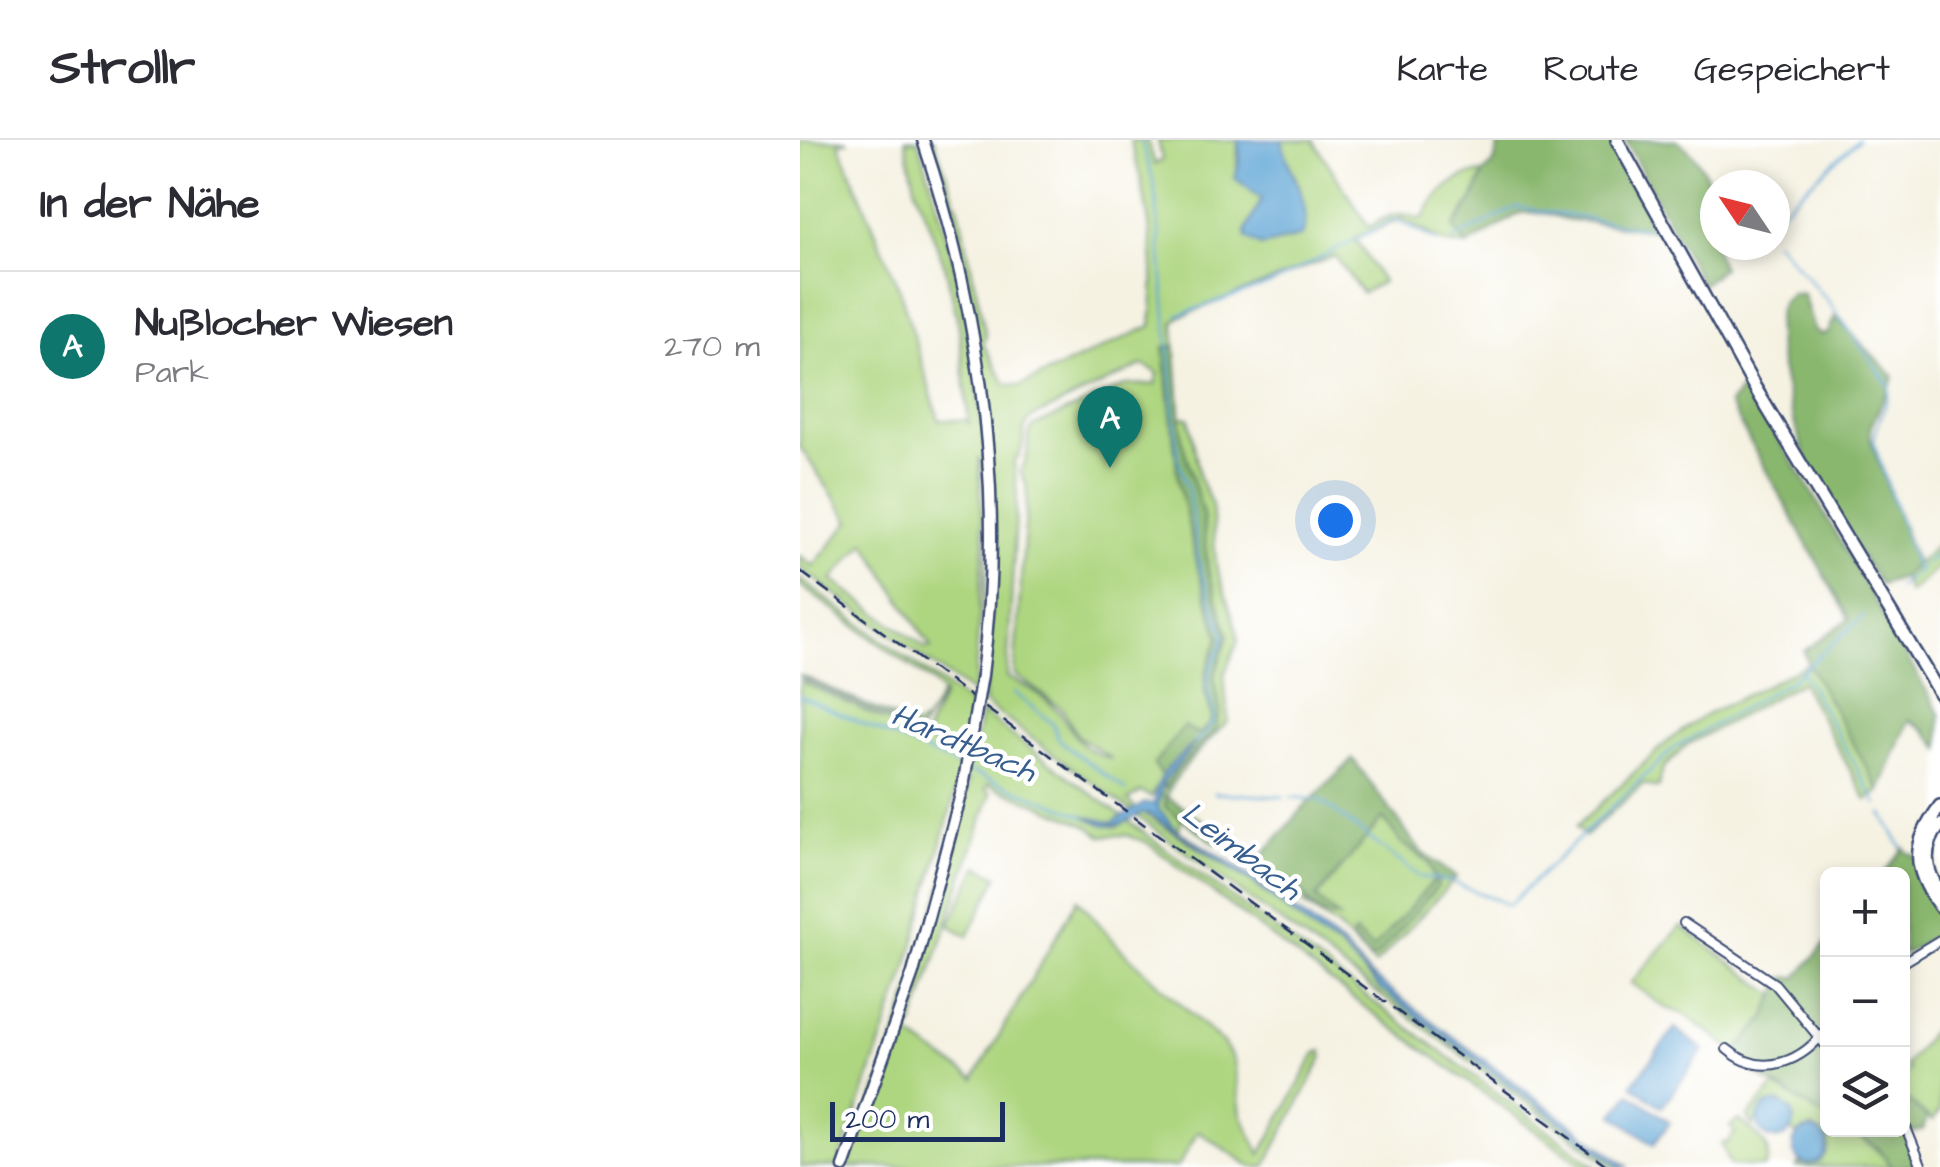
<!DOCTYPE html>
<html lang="de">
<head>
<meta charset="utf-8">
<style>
  :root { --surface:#fff; --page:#f7f7f7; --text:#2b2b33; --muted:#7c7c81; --line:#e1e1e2; --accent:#0f766e }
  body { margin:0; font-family:"Architects Daughter",sans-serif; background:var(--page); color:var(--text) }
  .controls { position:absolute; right:30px; bottom:30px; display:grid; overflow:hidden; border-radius:15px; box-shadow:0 5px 15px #0003 }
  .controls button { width:90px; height:90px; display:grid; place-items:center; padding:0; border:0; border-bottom:2px solid var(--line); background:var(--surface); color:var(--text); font:50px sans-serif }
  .compass { position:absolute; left:900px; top:30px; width:90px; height:90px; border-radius:50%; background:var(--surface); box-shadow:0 5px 15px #0003; rotate:305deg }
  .scale { position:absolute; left:30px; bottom:25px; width:175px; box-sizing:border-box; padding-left:10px; border:5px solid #1b2f5e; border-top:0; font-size:28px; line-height:35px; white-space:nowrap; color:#1b2f5e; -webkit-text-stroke:8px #fff; paint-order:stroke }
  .you { position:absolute; left:535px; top:380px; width:35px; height:35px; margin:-25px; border:8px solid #fff; border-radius:50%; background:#1a73e8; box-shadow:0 0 0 15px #1a73e833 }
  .badge { display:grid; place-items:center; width:65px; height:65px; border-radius:50%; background:var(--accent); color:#fff; font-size:32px; font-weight:700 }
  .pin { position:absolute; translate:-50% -82px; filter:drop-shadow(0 2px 5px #0008) }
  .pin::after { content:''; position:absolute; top:52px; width:35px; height:30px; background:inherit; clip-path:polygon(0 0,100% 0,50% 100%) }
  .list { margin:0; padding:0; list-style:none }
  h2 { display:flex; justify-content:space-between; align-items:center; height:130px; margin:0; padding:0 40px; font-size:42px }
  h2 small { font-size:32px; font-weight:400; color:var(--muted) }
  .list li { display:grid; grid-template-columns:65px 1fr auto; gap:30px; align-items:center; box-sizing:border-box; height:150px; padding:0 40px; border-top:2px solid var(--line) }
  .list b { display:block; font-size:38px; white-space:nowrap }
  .list p { margin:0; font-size:32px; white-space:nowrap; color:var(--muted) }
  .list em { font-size:32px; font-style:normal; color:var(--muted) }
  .icon { flex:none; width:55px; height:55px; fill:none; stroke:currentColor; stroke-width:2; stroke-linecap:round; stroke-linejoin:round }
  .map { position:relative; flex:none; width:1140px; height:1027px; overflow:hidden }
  header { display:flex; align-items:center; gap:60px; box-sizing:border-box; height:140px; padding:0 50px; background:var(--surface); border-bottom:2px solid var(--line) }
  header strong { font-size:48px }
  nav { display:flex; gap:55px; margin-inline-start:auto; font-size:35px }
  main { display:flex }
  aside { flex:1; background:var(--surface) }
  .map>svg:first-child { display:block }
</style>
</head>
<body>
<header>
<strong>Strollr</strong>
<nav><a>Karte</a><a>Route</a><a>Gespeichert</a></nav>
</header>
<main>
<aside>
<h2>In der Nähe<small></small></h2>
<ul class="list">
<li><span class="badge">A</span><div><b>Nußlocher Wiesen</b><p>Park</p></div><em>270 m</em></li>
</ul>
</aside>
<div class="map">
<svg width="1140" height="1027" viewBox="0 0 1140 1027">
  <rect width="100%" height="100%" fill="#fff"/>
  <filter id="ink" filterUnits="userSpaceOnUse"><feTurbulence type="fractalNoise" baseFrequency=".01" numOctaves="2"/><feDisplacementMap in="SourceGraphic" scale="20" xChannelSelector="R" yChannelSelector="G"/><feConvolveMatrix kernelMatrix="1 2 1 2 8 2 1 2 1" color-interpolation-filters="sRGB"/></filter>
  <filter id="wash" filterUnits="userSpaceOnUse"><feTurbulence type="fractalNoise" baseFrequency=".0048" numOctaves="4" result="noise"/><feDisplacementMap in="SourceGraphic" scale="40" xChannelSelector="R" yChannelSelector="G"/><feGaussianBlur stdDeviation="2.25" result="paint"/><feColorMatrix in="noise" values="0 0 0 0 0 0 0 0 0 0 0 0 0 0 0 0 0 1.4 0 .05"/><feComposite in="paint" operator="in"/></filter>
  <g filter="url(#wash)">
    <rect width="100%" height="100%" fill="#f5f2e2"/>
    <g fill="#aed680" stroke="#64826f" stroke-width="2.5" fill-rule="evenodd">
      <path d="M0,0h48l-9,4 60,144 40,132h27l3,3 -10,-96 -13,-58 -30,-79 -11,-50h13c40,123 69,253 70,383 0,36 -4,72 -5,108 2,-46 13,-133 -4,-174l5,85 -10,153 -174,-127v-12l13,10 37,-45 -50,-74zM65,402l66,106 -4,1 -95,-69z"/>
      <path d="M128,0h6l25,70 27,126 -3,8 23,40 14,2 131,-60c7,-62 -3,-127 -21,-186h17l8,24 7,-4 -4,-20h80l-1,28 25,30 -16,33 15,15 32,-7 13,-20 -6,-32 -16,-32 -2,-15h31l56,87c18,-11 29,-18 50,-8l6,-3c7,-20 35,-45 58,-42l-8,22 -21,30 13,20 -20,-2 -45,-25 -47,19 27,44 -20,11 -27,-37 -154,60 -7,6 5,95 10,1 11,61 12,26 4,60 21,66 1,10 -14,34 4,46c-19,21 -66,62 -63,86l16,12 -2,13 -21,-22 1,-13 4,-1 -6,-10 -6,11 -10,-5 -13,8 7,8 -4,3 -147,-108 11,-161 -22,-221 -24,-112zM343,225l15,8 -3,11 -29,1 -92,41c-12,13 0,27 -14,45l6,13 1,16 -13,174 47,34 17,28 34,23c-38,-10 -35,-28 -58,-52 -13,-13 -30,-22 -47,-30l10,-181 -3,-35c14,-10 4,-30 17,-43z"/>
      <path d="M1140,402v24l-31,27 -7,-15z"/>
      <path d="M0,439l172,127 -8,49 -40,-18 20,-43 -26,39 -118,-56v-2l115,52 11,-6 16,-28 -10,-11 -132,-97z"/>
      <path d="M1008,524l69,121 3,6 -13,9 -66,-118 -116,64 -22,22 -5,20 -15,-4 -58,52 -9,-9 91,-85 33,-24z"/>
      <path d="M0,541c58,25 113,55 172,79l9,-48 142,105 -11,6 -24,-6 28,10 12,-6 470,346h-12l-235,-170 -205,-155 -19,-7 -26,1 -14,-11 -99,-41 -2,6 5,3 -78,233 -7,7 68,46 104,-180 41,48 104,96 11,18 7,53 20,40 55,-101 6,-2 1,6 -58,110h-13l-54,-36 -20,36h-330c48,-126 90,-254 121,-386l-10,-2 -53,193 -68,195h-38z"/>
      <path d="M343,673l112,71 64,51 20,12 40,41 244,179h-9l-477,-351z"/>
      <path d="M582,677l20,25 27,21 6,16 18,2 -78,84 -38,-38 -75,-51 2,-3 18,12 6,-6 10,5 11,23z"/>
      <path d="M178,726l20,10 -30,60 -19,-11z"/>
      <path d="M881,786l94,69 -10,23 -29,34 -50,-37 -22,-8 -33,-24z"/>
      <path d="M1140,880v91l-8,10 -29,-25v-20l6,-7 -4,-3z"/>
      <path d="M975,946l52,32 1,12c28,0 47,14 64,37h-95l3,-4c18,4 31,-5 28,-23l-16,-12 -16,7 -4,-4 1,-19 -13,-10 -16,4 -11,21 -5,-10z"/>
      <path d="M940,980c13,13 38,27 25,47l-34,-2 -9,-20 1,-3 4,2 8,-11 -5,-7z"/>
    </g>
    <g fill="#8ab76e" stroke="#527366" stroke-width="2.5">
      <path d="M700,0h112l51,91 -98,-12 -24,-7 -21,1 -53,33 -13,-19 21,-31 8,-22 11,-11z"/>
      <path d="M825,0h51c54,37 25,81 46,128l-20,17z"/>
      <path d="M991,153l12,1 11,36 7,5 7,-2 7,-17 59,61 -24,51 1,12 45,124 -14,14 -22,7c-22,-35 -54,-76 -69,-114 -13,-32 -46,-136 -30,-167 1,-3 8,-8 10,-11z"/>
      <path d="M373,206l3,6 6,89 21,74 5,55 20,65 -14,42 6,33 -5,20 -39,41 -11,18 -2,-8 24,-30 -24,26 -9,-13 30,-38 15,8 10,-9 3,-8 -7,-26 1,-19 13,-35 -20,-65 -21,-93 -14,-132z"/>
      <path d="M944,246l62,96 134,232v35l-15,-19 -16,-10 -29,71 -72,-127 -4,-13 45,-32 -120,-215z"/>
      <path d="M553,619l68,93 35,25 -3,4 -17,-1 2,6 -61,70 -6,3 -20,-20 4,-6 18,16 62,-70 -6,-16 -28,-21 -18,-24 -67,80 23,20c-39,-5 -26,-27 -51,-38l-6,6 -18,-13 -4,-15 46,-53z"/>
      <path d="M366,656l56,38 -6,10 -51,-37z"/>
      <path d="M1104,708l4,5 7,2 13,43 12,15v20l-37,22 -1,-81h-19z"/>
      <path d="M1027,802v80l-13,15 5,7 8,-4v78l-90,-56 -1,-10 29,-34 19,-40 13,-1z"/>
      <path d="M1103,956l24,21 -4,13 -17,4 11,33h-25l-14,-19 -31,-18h55z"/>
    </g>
    <g fill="#5fa5d5" stroke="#3d6a9a" stroke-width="2.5">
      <path d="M438,0h44c5,32 33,62 20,96l-41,10 -14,-8 -1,-7 16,-32 -27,-21 5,-20z"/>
      <path d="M396,602l-34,41 -4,26 19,21 59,36 106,79 30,32 257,190 -10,-2 -240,-177 -40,-41 -20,-12 -64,-51 -105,-70 -8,-1c-28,17 -31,16 -60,2l30,8 33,-20 10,1c-3,-26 23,-47 41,-62z"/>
      <path d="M875,888l29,22 -42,57 -30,-22z"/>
      <path d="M830,953l40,29 -16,22 -40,-29z"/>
      <circle cx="976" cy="981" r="18"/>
      <circle cx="1010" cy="1007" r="17"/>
    </g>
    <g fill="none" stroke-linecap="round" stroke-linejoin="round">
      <g stroke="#5fa5d5" stroke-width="2.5">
        <path d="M341,0l13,43 3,25 21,251 10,30 12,80 24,66c-2,15 -11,26 -15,39 -10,33 25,33 -13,68"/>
        <path d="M975,75l83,-75"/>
        <path d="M652,100l65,-33 132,22"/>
        <path d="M975,101l53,60 61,84c1,20 -15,37 -15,59l43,127"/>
        <path d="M378,175l95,-32 121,-64 43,22"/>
        <path d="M1098,448l42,-37"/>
        <path d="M1002,532l75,132"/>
        <path d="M213,552l40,32 5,14 12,11 56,41"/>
        <path d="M0,556l163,72"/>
        <path d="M171,632l113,44"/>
        <path d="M415,653l69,4"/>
        <path d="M491,657l29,3 100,77 30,4 59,24 165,-157 119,-69 72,-64"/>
        <path d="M1082,673l20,35"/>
      </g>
    </g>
  </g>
  <g filter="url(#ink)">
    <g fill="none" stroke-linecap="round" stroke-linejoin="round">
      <g stroke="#3c4c72" stroke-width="12">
        <g id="street">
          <path d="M884,783l91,61 53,64"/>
          <path d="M1102,823l38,-23"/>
          <path d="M927,909c36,31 77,12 101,-22"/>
          <path d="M1102,978l20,49"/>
        </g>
      </g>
      <g stroke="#3c4c72" stroke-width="15">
        <g id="secondary">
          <path d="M123,0c57,172 83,354 59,535"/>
          <path d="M44,1027l69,-194 50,-186"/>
        </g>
      </g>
      <g stroke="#3c4c72" stroke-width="16">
        <g id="primary">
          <path d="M817,0l137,246 186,308"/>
          <path d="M1140,666c-29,40 -28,61 0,101"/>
          <path d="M1140,685c-18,22 -16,44 0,67"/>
        </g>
      </g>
      <use href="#street" stroke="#fff" stroke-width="8"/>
      <use href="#secondary" stroke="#fff" stroke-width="10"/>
      <use href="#primary" stroke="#fff" stroke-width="11"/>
      <path stroke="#1b2f5e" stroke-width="2.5" stroke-dasharray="15 8" stroke-linecap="butt" d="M0,431l809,596"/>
      <g stroke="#3c4c72" stroke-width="15" stroke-linecap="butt">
        <path id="secondary-bridge" d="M163,647l19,-112"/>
      </g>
      <use href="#secondary-bridge" stroke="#fff" stroke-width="10"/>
    </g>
  </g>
  <g text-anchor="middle" stroke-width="9" stroke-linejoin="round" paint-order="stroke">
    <g font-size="32" font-style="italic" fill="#365e8e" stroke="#fff">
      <text transform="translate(164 602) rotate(23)" y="11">Hardtbach</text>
      <text transform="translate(442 710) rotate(37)" y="11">Leimbach</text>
    </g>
  </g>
</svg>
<div class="controls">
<button>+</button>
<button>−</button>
<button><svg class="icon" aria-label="layers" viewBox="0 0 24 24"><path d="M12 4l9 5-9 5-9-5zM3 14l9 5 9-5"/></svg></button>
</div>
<svg class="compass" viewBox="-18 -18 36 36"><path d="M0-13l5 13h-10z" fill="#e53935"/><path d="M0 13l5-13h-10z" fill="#7c7c81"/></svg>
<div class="scale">200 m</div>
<div class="you"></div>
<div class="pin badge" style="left:310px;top:328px">A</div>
</div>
</main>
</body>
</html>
